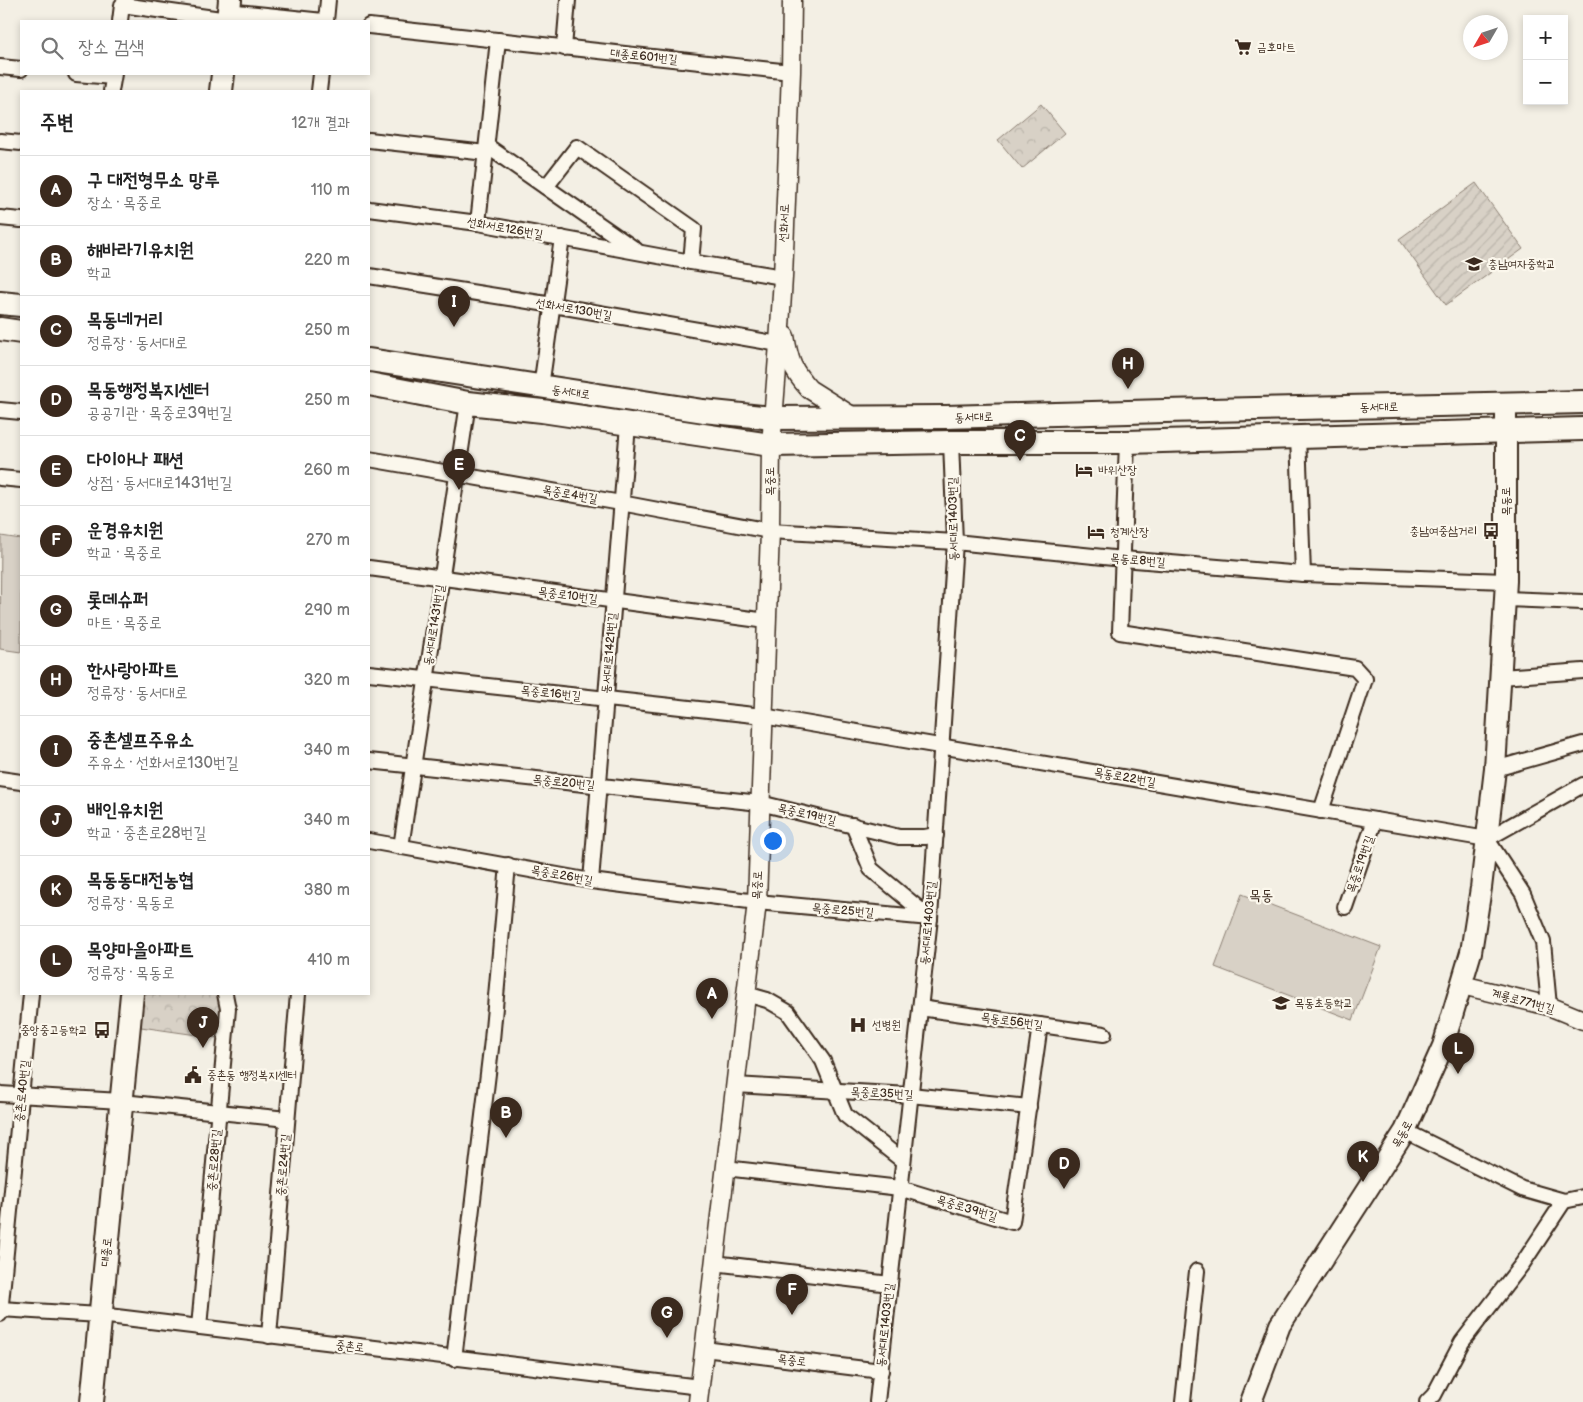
<!DOCTYPE html>
<html lang="ko">
<head>
<meta charset="utf-8">
<style>
  :root { --surface:#fff; --page:#f2f2f2; --text:#222; --muted:#767676; --line:#e0e0e0; --accent:#3b2a1e }
  body { margin:0; font-family:"Balsamiq Sans","Poor Story",sans-serif; background:var(--page); color:var(--text) }
  .controls { position:absolute; right:15px; top:15px; display:grid; overflow:hidden; border-radius:0px; box-shadow:0 2px 8px #0003 }
  .controls button { width:45px; height:45px; display:grid; place-items:center; padding:0; border:0; border-bottom:1px solid var(--line); background:var(--surface); color:var(--text); font:25px sans-serif }
  .compass { position:absolute; left:1463px; top:15px; width:45px; height:45px; border-radius:50%; background:var(--surface); box-shadow:0 2px 8px #0003; rotate:231deg }
  .you { position:absolute; left:772px; top:840px; width:18px; height:18px; margin:-12px; border:4px solid #fff; border-radius:50%; background:#1a73e8; box-shadow:0 0 0 8px #1a73e833 }
  .badge { display:grid; place-items:center; width:32px; height:32px; border-radius:50%; background:var(--accent); color:#fff; font-size:16px; font-weight:700 }
  .pin { position:absolute; translate:-50% -41px; filter:drop-shadow(0 1px 2px #0008) }
  .pin::after { content:''; position:absolute; top:26px; width:18px; height:15px; background:inherit; clip-path:polygon(0 0,100% 0,50% 100%) }
  .list { margin:0; padding:0; list-style:none }
  h2 { display:flex; justify-content:space-between; align-items:center; height:65px; margin:0; padding:0 20px; font-size:21px }
  h2 small { font-size:16px; font-weight:400; color:var(--muted) }
  .list li { display:grid; grid-template-columns:32px 1fr auto; gap:15px; align-items:center; box-sizing:border-box; height:70px; padding:0 20px; border-top:1px solid var(--line) }
  .list b { display:block; font-size:19px; white-space:nowrap }
  .list p { margin:0; font-size:16px; white-space:nowrap; color:var(--muted) }
  .list em { font-size:16px; font-style:normal; color:var(--muted) }
  .icon { flex:none; width:28px; height:28px; fill:none; stroke:currentColor; stroke-width:2; stroke-linecap:round; stroke-linejoin:round }
  .map { position:relative; flex:none; width:1583px; height:1402px; overflow:hidden }
  .search { position:absolute; background:var(--surface); box-shadow:0 2px 8px #0003; left:20px; top:20px; width:350px; height:55px; display:flex; align-items:center; gap:12px; box-sizing:border-box; padding:0 18px; border-radius:0px; color:var(--muted); font-size:19px }
  .panel { position:absolute; background:var(--surface); box-shadow:0 2px 8px #0003; left:20px; top:90px; width:350px; height:905px; border-radius:0px }
  .map>svg:first-child { display:block }
</style>
</head>
<body>
<div class="map">
<svg width="1583" height="1402" viewBox="0 0 1583 1402">
  <defs>
    <pattern id="forest-crowns" width="20" height="18" patternUnits="userSpaceOnUse" patternTransform="scale(1.25)"><rect width="20" height="18" fill="#d8d1c6"/><path d="M2 6a3 3 0 1 1 6 0M12 15a3 3 0 1 1 6 0" fill="none" stroke="#bab4aa"/></pattern>
    <pattern id="garden-furrows" width="10" height="10" patternUnits="userSpaceOnUse" patternTransform="scale(1.25)"><rect width="10" height="10" fill="#d8d1c6"/><path d="M-1 1l2-2M0 10L10 0M9 11l2-2" fill="none" stroke="#bab4aa"/></pattern>
  </defs>
  <rect width="100%" height="100%" fill="#f3efe4"/>
  <filter id="ink" filterUnits="userSpaceOnUse"><feTurbulence type="fractalNoise" baseFrequency=".02" numOctaves="2"/><feDisplacementMap in="SourceGraphic" scale="10" xChannelSelector="R" yChannelSelector="G"/><feConvolveMatrix kernelMatrix="1 2 1 2 8 2 1 2 1" color-interpolation-filters="sRGB"/></filter>
  <g filter="url(#ink)">
    <g fill="url(#forest-crowns)" stroke="#8a7e72">
      <path d="M1041,104l24,29 -43,36 -24,-29z"/>
      <path d="M137,994h88v45l-91,-13z"/>
    </g>
    <path fill="url(#garden-furrows)" stroke="#8a7e72" d="M1476,183l47,66 -77,56 -47,-66z"/>
    <g fill="#d8d1c6" stroke="#8a7e72">
      <path d="M1,536l20,3v113l-21,-3z"/>
      <path d="M1242,894l139,53 -28,73 -138,-53z"/>
    </g>
    <g fill="none" stroke-linecap="round" stroke-linejoin="round">
      <g stroke="#3b2a1e" stroke-width="18">
        <g id="minor">
          <path d="M237,12l86,9"/>
          <path d="M120,21l2,-16 106,15"/>
          <path d="M326,21l2,-21"/>
          <path d="M369,26l422,46"/>
          <path d="M564,48l4,-48"/>
          <path d="M0,67l21,2"/>
          <path d="M76,74l37,3"/>
          <path d="M111,91l3,-17"/>
          <path d="M319,91l2,-17"/>
          <path d="M369,140l117,13"/>
          <path d="M0,141l21,2"/>
          <path d="M487,146l149,104"/>
          <path d="M546,187l31,-40 117,82 -3,33"/>
          <path d="M369,209l109,14 213,39 92,15"/>
          <path d="M0,218l21,2"/>
          <path d="M478,223l20,-183"/>
          <path d="M369,276l184,29 226,39"/>
          <path d="M541,387l21,-149"/>
          <path d="M0,410l21,2"/>
          <path d="M1298,436l5,138"/>
          <path d="M1127,442l-7,190 235,36 10,11 -44,132"/>
          <path d="M369,459l252,44 149,28 185,11 168,17 180,15 203,7"/>
          <path d="M0,478l21,2"/>
          <path d="M369,568l398,53"/>
          <path d="M1506,599l77,3"/>
          <path d="M369,673l394,43 724,123"/>
          <path d="M1501,677l82,-6"/>
          <path d="M369,761l391,42 139,34h26l11,-2"/>
          <path d="M1495,769l88,-25"/>
          <path d="M0,779l21,3"/>
          <path d="M853,825l18,44 59,49"/>
          <path d="M1487,839l36,55 20,48 6,64"/>
          <path d="M1487,839l96,-54"/>
          <path d="M369,841l222,40 166,21 173,16"/>
          <path d="M401,847l67,-444"/>
          <path d="M591,881l37,-456"/>
          <path d="M1345,907l30,-87"/>
          <path d="M746,994l21,6 21,12 35,49 22,54 58,46"/>
          <path d="M920,1008l184,26"/>
          <path d="M735,1085l175,10 119,12"/>
          <path d="M0,1094l121,7"/>
          <path d="M132,1103l155,16"/>
          <path d="M1405,1131l117,58 42,12 19,-4"/>
          <path d="M725,1168l175,20 112,34 28,-197"/>
          <path d="M714,1263l176,21"/>
          <path d="M0,1309l100,6 600,72"/>
          <path d="M0,1314l31,-320"/>
          <path d="M199,1327l29,-318 -3,-15"/>
          <path d="M269,1336l29,-342"/>
          <path d="M704,1349l177,22"/>
          <path d="M454,1359l38,-319 16,-175"/>
          <path d="M877,1402l53,-484 25,-376 -4,-100"/>
          <path d="M1183,1402l14,-131"/>
          <path d="M1427,1402l7,-7 28,-53 61,-79 41,-62"/>
        </g>
      </g>
      <g stroke="#3b2a1e" stroke-width="21">
        <g id="tertiary">
          <path d="M785,336c4,25 7,34 24,53l46,29"/>
          <path d="M1462,985l87,21 34,14"/>
          <path d="M698,1402l59,-500 13,-371 1,-86 8,-101 4,-67 8,-205 1,-72"/>
        </g>
      </g>
      <g stroke="#3b2a1e" stroke-width="24">
        <path id="secondary" d="M1251,1402l29,-77 125,-194 38,-85 28,-94 10,-64 14,-119 11,-188v-178"/>
      </g>
      <g stroke="#3b2a1e" stroke-width="26">
        <g id="primary">
          <path d="M228,21l2,-21"/>
          <path d="M221,91l2,-17"/>
          <path d="M0,303l21,2"/>
          <path d="M0,329l21,3"/>
          <path d="M369,360l334,51 69,7 174,-1 219,-6 418,-9"/>
          <path d="M369,384l99,19 74,8 229,34 180,-3h176l456,-13"/>
          <path d="M92,1402l40,-408"/>
        </g>
      </g>
      <use href="#minor" stroke="#fbf7ec" stroke-width="14"/>
      <use href="#tertiary" stroke="#fbf7ec" stroke-width="18"/>
      <use href="#secondary" stroke="#fbf7ec" stroke-width="20"/>
      <use href="#primary" stroke="#fbf7ec" stroke-width="22"/>
    </g>
  </g>
  <defs>
    <g id="supermarket-bare" transform="scale(1.35)"><path d="M-6-5.5h2.5l.6 2H6L4.5 2H-2.5L-4.4-4H-6ZM-1.5 3.2a1.3 1.3 0 1 0 .1 0ZM3 3.2a1.3 1.3 0 1 0 .1 0Z" fill="#3b2a1e" stroke="#fbf7ec" stroke-width="2.5" paint-order="stroke"/></g>
    <g id="school-bare" transform="scale(1.35)"><path d="M0-5L7-2L0 1L-7-2ZM-4 1L0 2.5L4 1V4Q0 6-4 4Z" fill="#3b2a1e" stroke="#fbf7ec" stroke-width="2.5" paint-order="stroke"/></g>
    <g id="hotel-bare" transform="scale(1.35)"><path d="M-6-4.5h1.5V1H6V5H4.5V3h-9V5H-6ZM-4 0a1.8 1.8 0 1 1 3.6 0ZM.5 0V-2.5h3Q6-2.5 6 0Z" fill="#3b2a1e" stroke="#fbf7ec" stroke-width="2.5" paint-order="stroke"/></g>
    <g id="bus-bare" transform="scale(1.35)"><path d="M-5-6H5V4H4V6H2V4H-2V6H-4V4H-5ZM-3.5-4V0h7V-4ZM-3.5 1.2v1.5H-2V1.2ZM2 1.2v1.5H3.5V1.2Z" fill="#3b2a1e" stroke="#fbf7ec" stroke-width="2.5" paint-order="stroke"/></g>
    <g id="hospital-bare" transform="scale(1.35)"><path d="M-5-5h3v3.5h4V-5h3V5h-3V1.5h-4V5h-3Z" fill="#3b2a1e" stroke="#fbf7ec" stroke-width="2.5" paint-order="stroke"/></g>
    <g id="civic-bare" transform="scale(1.35)"><path d="M-.6-6.5H3V-4.5H.6V-3L4-1V1h2V6H-6V1h2V-1L-.6-3ZM-1.2 2.5V6h2.4V2.5Z" fill="#3b2a1e" stroke="#fbf7ec" stroke-width="2.5" paint-order="stroke"/></g>
  </defs>
  <g fill-rule="evenodd">
    <use href="#supermarket-bare" x="1243" y="47"/>
    <use href="#school-bare" x="1474" y="264"/>
    <use href="#hotel-bare" x="1084" y="470"/>
    <use href="#bus-bare" x="1491" y="531"/>
    <use href="#hotel-bare" x="1096" y="532"/>
    <use href="#school-bare" x="1281" y="1003"/>
    <use href="#hospital-bare" x="858" y="1025"/>
    <use href="#bus-bare" x="102" y="1030"/>
    <use href="#civic-bare" x="193" y="1075"/>
  </g>
  <g text-anchor="middle" stroke-width="4.5" stroke-linejoin="round" paint-order="stroke">
    <g font-size="12" fill="#3b2a1e" stroke="#fbf7ec" text-anchor="start">
      <text x="1257" y="51">금호마트</text>
      <text x="1488" y="268">충남여자중학교</text>
      <text x="1098" y="474">바위산장</text>
      <text x="1477" y="535" text-anchor="end">충남여중삼거리</text>
      <text x="1110" y="536">청계산장</text>
      <text x="1295" y="1007">목동초등학교</text>
      <text x="872" y="1029">선병원</text>
      <text x="88" y="1034" text-anchor="end">중앙중고등학교</text>
      <text x="207" y="1079">중촌동 행정복지센터</text>
    </g>
    <g font-size="12" fill="#3b2a1e" stroke="#fbf7ec">
      <text transform="translate(644 56) rotate(6)" y="4">대종로601번길</text>
      <text transform="translate(784 223) rotate(-88)" y="4">선화서로</text>
      <text transform="translate(505 228) rotate(10)" y="4">선화서로126번길</text>
      <text transform="translate(574 309) rotate(10)" y="4">선화서로130번길</text>
      <text transform="translate(571 392) rotate(8)" y="4">동서대로</text>
      <text transform="translate(1379 407) rotate(-1)" y="4">동서대로</text>
      <text transform="translate(974 417) rotate(-2)" y="4">동서대로</text>
      <text transform="translate(770 481) rotate(-90)" y="4">목중로</text>
      <text transform="translate(570 494) rotate(10)" y="4">목중로4번길</text>
      <text transform="translate(1506 501) rotate(-90)" y="4">목동로</text>
      <text transform="translate(953 519) rotate(-91)" y="4">동서대로1403번길</text>
      <text transform="translate(1138 560) rotate(5)" y="4">목동로8번길</text>
      <text transform="translate(568 595) rotate(8)" y="4">목중로10번길</text>
      <text transform="translate(434 625) rotate(-81)" y="4">동서대로1431번길</text>
      <text transform="translate(609 653) rotate(-85)" y="4">동서대로1421번길</text>
      <text transform="translate(551 693) rotate(6)" y="4">목중로16번길</text>
      <text transform="translate(1125 777) rotate(10)" y="4">목동로22번길</text>
      <text transform="translate(564 782) rotate(6)" y="4">목중로20번길</text>
      <text transform="translate(807 814) rotate(13)" y="4">목중로19번길</text>
      <text transform="translate(1360 864) rotate(-71)" y="4">목중로19번길</text>
      <text transform="translate(562 875) rotate(11)" y="4">목중로26번길</text>
      <text transform="translate(757 885) rotate(-87)" y="4">목중로</text>
      <text transform="translate(843 910) rotate(5)" y="4">목중로25번길</text>
      <text transform="translate(928 923) rotate(-85)" y="4">동서대로1403번길</text>
      <text transform="translate(1523 1001) rotate(15)" y="4">계룡로771번길</text>
      <text transform="translate(1012 1021) rotate(8)" y="4">목동로56번길</text>
      <text transform="translate(22 1091) rotate(-84)" y="4">중촌로40번길</text>
      <text transform="translate(882 1093) rotate(3)" y="4">목중로35번길</text>
      <text transform="translate(1402 1134) rotate(-61)" y="4">목동로</text>
      <text transform="translate(214 1160) rotate(-85)" y="4">중촌로28번길</text>
      <text transform="translate(283 1165) rotate(-85)" y="4">중촌로24번길</text>
      <text transform="translate(967 1208) rotate(17)" y="4">목중로39번길</text>
      <text transform="translate(106 1252) rotate(-84)" y="4">대종로</text>
      <text transform="translate(885 1325) rotate(-84)" y="4">동서대로1403번길</text>
      <text transform="translate(350 1346) rotate(7)" y="4">중촌로</text>
      <text transform="translate(792 1360) rotate(7)" y="4">목중로</text>
    </g>
    <g font-size="15" fill="#3b2a1e" stroke="#fbf7ec">
      <text x="1261" y="900">목동</text>
    </g>
  </g>
</svg>
<div class="controls">
<button>+</button>
<button>−</button>
</div>
<svg class="compass" viewBox="-18 -18 36 36"><path d="M0-13l5 13h-10z" fill="#e53935"/><path d="M0 13l5-13h-10z" fill="#767676"/></svg>
<div class="you"></div>
<div class="pin badge" style="left:712px;top:1019px">A</div>
<div class="pin badge" style="left:506px;top:1138px">B</div>
<div class="pin badge" style="left:1020px;top:461px">C</div>
<div class="pin badge" style="left:1064px;top:1189px">D</div>
<div class="pin badge" style="left:459px;top:490px">E</div>
<div class="pin badge" style="left:792px;top:1315px">F</div>
<div class="pin badge" style="left:667px;top:1338px">G</div>
<div class="pin badge" style="left:1128px;top:389px">H</div>
<div class="pin badge" style="left:454px;top:327px">I</div>
<div class="pin badge" style="left:203px;top:1048px">J</div>
<div class="pin badge" style="left:1363px;top:1182px">K</div>
<div class="pin badge" style="left:1458px;top:1074px">L</div>
<div class="search"><svg class="icon" aria-label="search" viewBox="0 0 24 24"><circle cx="10" cy="10" r="6"/><path d="M15 15l6 6"/></svg>장소 검색</div>
<section class="panel">
<h2>주변<small>12개 결과</small></h2>
<ul class="list">
<li><span class="badge">A</span><div><b>구 대전형무소 망루</b><p>장소 · 목중로</p></div><em>110 m</em></li>
<li><span class="badge">B</span><div><b>해바라기유치원</b><p>학교</p></div><em>220 m</em></li>
<li><span class="badge">C</span><div><b>목동네거리</b><p>정류장 · 동서대로</p></div><em>250 m</em></li>
<li><span class="badge">D</span><div><b>목동행정복지센터</b><p>공공기관 · 목중로39번길</p></div><em>250 m</em></li>
<li><span class="badge">E</span><div><b>다이아나 패션</b><p>상점 · 동서대로1431번길</p></div><em>260 m</em></li>
<li><span class="badge">F</span><div><b>운경유치원</b><p>학교 · 목중로</p></div><em>270 m</em></li>
<li><span class="badge">G</span><div><b>롯데슈퍼</b><p>마트 · 목중로</p></div><em>290 m</em></li>
<li><span class="badge">H</span><div><b>한사랑아파트</b><p>정류장 · 동서대로</p></div><em>320 m</em></li>
<li><span class="badge">I</span><div><b>중촌셀프주유소</b><p>주유소 · 선화서로130번길</p></div><em>340 m</em></li>
<li><span class="badge">J</span><div><b>배인유치원</b><p>학교 · 중촌로28번길</p></div><em>340 m</em></li>
<li><span class="badge">K</span><div><b>목동동대전농협</b><p>정류장 · 목동로</p></div><em>380 m</em></li>
<li><span class="badge">L</span><div><b>목양마을아파트</b><p>정류장 · 목동로</p></div><em>410 m</em></li>
</ul>
</section>
</div>
</body>
</html>
